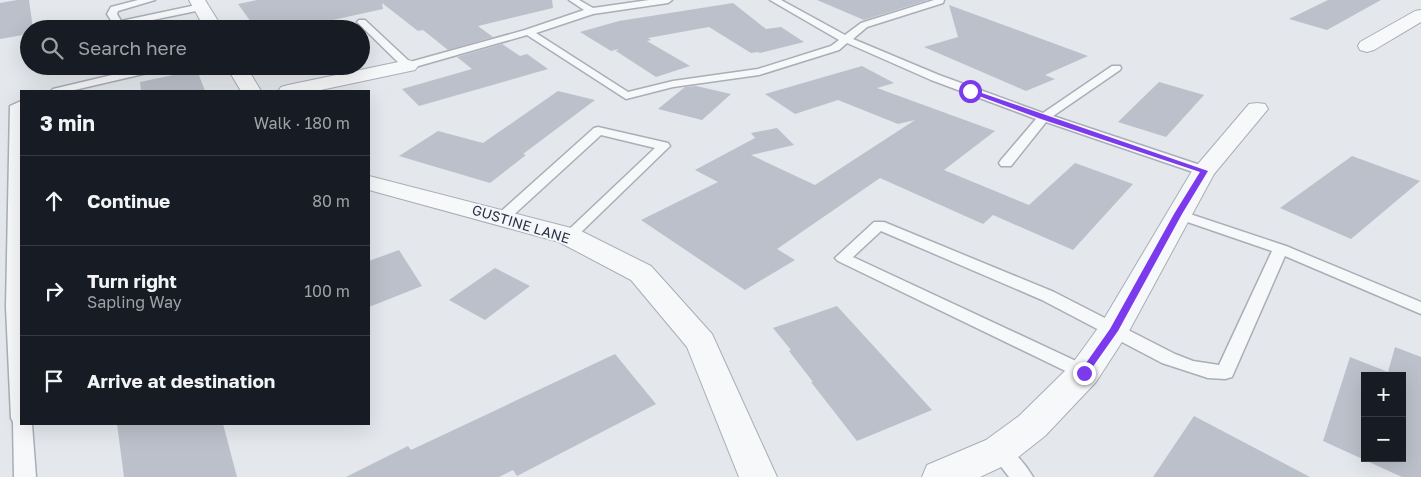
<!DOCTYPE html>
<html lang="en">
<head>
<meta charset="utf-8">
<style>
  :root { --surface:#171b24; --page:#20242c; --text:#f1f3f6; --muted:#9ea1a6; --line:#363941 }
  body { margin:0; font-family:"Golos Text",sans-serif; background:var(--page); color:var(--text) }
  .controls { position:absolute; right:15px; bottom:15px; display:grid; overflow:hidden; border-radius:0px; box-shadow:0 5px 20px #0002 }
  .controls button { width:45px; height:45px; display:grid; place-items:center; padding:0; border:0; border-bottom:1px solid var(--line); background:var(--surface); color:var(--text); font:25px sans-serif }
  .stop { position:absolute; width:15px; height:15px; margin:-11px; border:4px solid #7c3aed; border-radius:50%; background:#fff }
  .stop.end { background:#7c3aed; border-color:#fff; box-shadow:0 1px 5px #0008 }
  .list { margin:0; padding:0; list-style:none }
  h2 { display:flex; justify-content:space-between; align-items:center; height:65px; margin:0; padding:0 20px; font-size:21px }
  h2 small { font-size:16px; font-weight:400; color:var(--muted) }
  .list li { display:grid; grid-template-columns:32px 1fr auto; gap:15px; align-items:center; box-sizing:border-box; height:90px; padding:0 20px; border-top:1px solid var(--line) }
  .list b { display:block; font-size:19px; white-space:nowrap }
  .list p { margin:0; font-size:16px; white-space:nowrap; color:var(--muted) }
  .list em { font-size:16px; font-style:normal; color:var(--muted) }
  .icon { flex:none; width:28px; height:28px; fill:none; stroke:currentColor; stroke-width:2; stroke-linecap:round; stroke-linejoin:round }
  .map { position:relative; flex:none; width:1421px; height:477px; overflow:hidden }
  .search { position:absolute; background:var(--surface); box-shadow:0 5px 20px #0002; left:20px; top:20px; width:350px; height:55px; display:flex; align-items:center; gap:12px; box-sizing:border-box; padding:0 18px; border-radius:28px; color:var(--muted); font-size:19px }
  .panel { position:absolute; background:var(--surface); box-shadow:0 5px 20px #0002; left:20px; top:90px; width:350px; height:335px; border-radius:0px }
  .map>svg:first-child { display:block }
</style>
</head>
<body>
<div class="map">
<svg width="1421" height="477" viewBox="0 0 1421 477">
  <rect width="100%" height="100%" fill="#e4e7ec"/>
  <g fill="#bbc0ca" fill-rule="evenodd">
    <path d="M17,0h12l4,29h-4v5l-29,5v-36z"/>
    <path d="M257,0h295l1,8 -75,18 15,11 -45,13 -25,-20 -5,1 -36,-28 1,6 -91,20h-36l-18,-25z"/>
    <path d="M817,0h111l-64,20z"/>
    <path d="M1328,0h53l-54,30 -38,-11z"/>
    <path d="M733,3l33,26 15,-2 23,15 -44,11 -2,-1 -7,1 -42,-26 -61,11 3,2 -4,1 43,25 -34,11 -40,-26 3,-2 -8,2 -31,-19 39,-11z"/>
    <path d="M949,5l139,51 -43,19 10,4 -29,12 -102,-44 34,-10z"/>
    <path d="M502,44l18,12 7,-2 21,15 -129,37 -17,-17 70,-20 -15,-12z"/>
    <path d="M862,66l32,17 -17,5 118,43 -51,39 85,35 46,-42 58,21 -60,66 -80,-35 -10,9 -103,-46 -103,71 18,11 -50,30 -104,-70 77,-38 -23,-12 60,-32 -4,-5 26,-5 17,17 -43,10 64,30 100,-65 -17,4 -60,-24 -43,14 -30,-20z"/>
    <path d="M197,70l8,21h-64l-1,-9z"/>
    <path d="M1159,82l45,13 -38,42 -48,-15z"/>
    <path d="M696,86l35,8 -29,26 -44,-11 27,-22z"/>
    <path d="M558,91l37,9 -72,54 3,1 -36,28 -91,-27 39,-25 45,12z"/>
    <path d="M1352,156l68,25 -69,58 -71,-31z"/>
    <path d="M399,250l23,36 -53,21v-46z"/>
    <path d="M495,268l35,18 -45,34 -36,-20z"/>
    <path d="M837,306l95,104 -75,31 -46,-59h2l-24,-31 2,-1 -18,-22z"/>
    <path d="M1395,347l26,10v120h-19l-79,-36 27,-84 38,15zM1365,376h37v82h-37z"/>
    <path d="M615,354l41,50 -139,72 -4,-6 -14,7h-153l62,-31 3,4z"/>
    <path d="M1194,416l116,61h-157z"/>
    <path d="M117,424h106l14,53h-113z"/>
  </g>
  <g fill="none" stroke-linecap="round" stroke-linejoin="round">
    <g stroke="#a9aeb7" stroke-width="3">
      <g id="lane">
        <path d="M138,0h17l-37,11 -1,3 4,7 80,-17 5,3 -5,3 -92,19h-20l23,-7 -5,-8 4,-7z"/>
        <path d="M569,0h10l14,8 56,-8h23l-4,3 -75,11 -57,19 92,59 45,-11 85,-12 73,-23 8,-6 -69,-40h11l64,35 16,-12 73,-23h10l-1,3 -76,24 -14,12 86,36 104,38 69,-47h8l1,2 -1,2 -67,46 156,52 2,3 -7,4 -5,-1 -153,-52 -35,44h-10l-2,-3 2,-3 35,-41 -105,-39 -84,-37 -8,7 -80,25 -86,12 -47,12 -99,-64 -119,34 -4,-1 -47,-46 2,-2h6l45,42 115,-32 59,-20z"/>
        <path d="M150,66h20l-1,2 -99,23h-19l2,-2z"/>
        <path d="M21,101v323h11l4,53h-22l-1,-55 -2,-4 -5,-111 4,-201z"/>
        <path d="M598,127l70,16 2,3 -96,93h-10l-2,-3 93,-88 -54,-13 -93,85h-10l-2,-3 2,-3 96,-86z"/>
        <path d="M1178,210l108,36 135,56v12l-136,-58 -53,121 -7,2 -17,-1 -46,-15 -120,-63 -161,-69 -28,26 238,111 2,5 -2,5 -7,2 -246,-119 -3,-3 39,-36h10l170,70 121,62 18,7 26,4 53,-114 -99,-34 -2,-3 2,-3z"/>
        <path d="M999,443c13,4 27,22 34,34h-24l-20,-26 3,-6z"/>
      </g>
    </g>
    <g stroke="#a9aeb7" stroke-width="2">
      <g id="street">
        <path d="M189,0h16l18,29h-18z"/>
        <path d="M1421,10v12l-47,28 -7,2 -7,-2 -2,-4 2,-4 55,-31z"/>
        <path d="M408,60l7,2 3,4 -3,4 -99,21h-38l3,-4 7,-2z"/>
        <path d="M226,66h20l15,25h-20z"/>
        <path d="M1257,103l8,1 3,5 -54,65 -85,157 -33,51 -51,54 -33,26 -32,15h-58l5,-12 59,-25 33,-24 53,-52 29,-40 91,-153 57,-67z"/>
        <path d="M369,176l210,54 72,36 61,68 65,143h-38l-52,-130 -56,-67 -72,-38 -190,-52z"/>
      </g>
    </g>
    <use href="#lane" fill="#f7f8fa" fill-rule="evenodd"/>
    <use href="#street" fill="#f7f8fa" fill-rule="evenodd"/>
  </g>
  <path fill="#7c3aed" d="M970,89l238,82 -26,43 -64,117 -31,44 -3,1 -5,-3 31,-44 64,-115 26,-42 -159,-53 -73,-27z"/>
  <g text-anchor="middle" stroke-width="4" stroke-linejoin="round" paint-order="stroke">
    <g font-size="14" fill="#2b3445" stroke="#f4f6f9">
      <text transform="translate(521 224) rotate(17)" y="5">GUSTINE LANE</text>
    </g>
  </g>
</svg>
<div class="controls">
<button>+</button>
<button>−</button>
</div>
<div class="stop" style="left:970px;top:91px"></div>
<div class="stop end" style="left:1084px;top:373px"></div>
<div class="search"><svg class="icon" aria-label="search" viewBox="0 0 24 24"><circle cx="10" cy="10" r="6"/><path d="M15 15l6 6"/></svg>Search here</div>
<section class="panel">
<h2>3 min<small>Walk · 180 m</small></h2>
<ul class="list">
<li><svg class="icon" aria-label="ahead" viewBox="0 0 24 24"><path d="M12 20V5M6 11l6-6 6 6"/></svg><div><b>Continue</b></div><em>80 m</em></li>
<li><svg class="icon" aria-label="right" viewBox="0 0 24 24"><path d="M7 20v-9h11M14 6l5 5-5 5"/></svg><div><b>Turn right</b><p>Sapling Way</p></div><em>100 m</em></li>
<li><svg class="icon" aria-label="arrive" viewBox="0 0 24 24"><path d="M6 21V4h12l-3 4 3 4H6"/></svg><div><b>Arrive at destination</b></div></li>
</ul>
</section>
</div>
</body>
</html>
